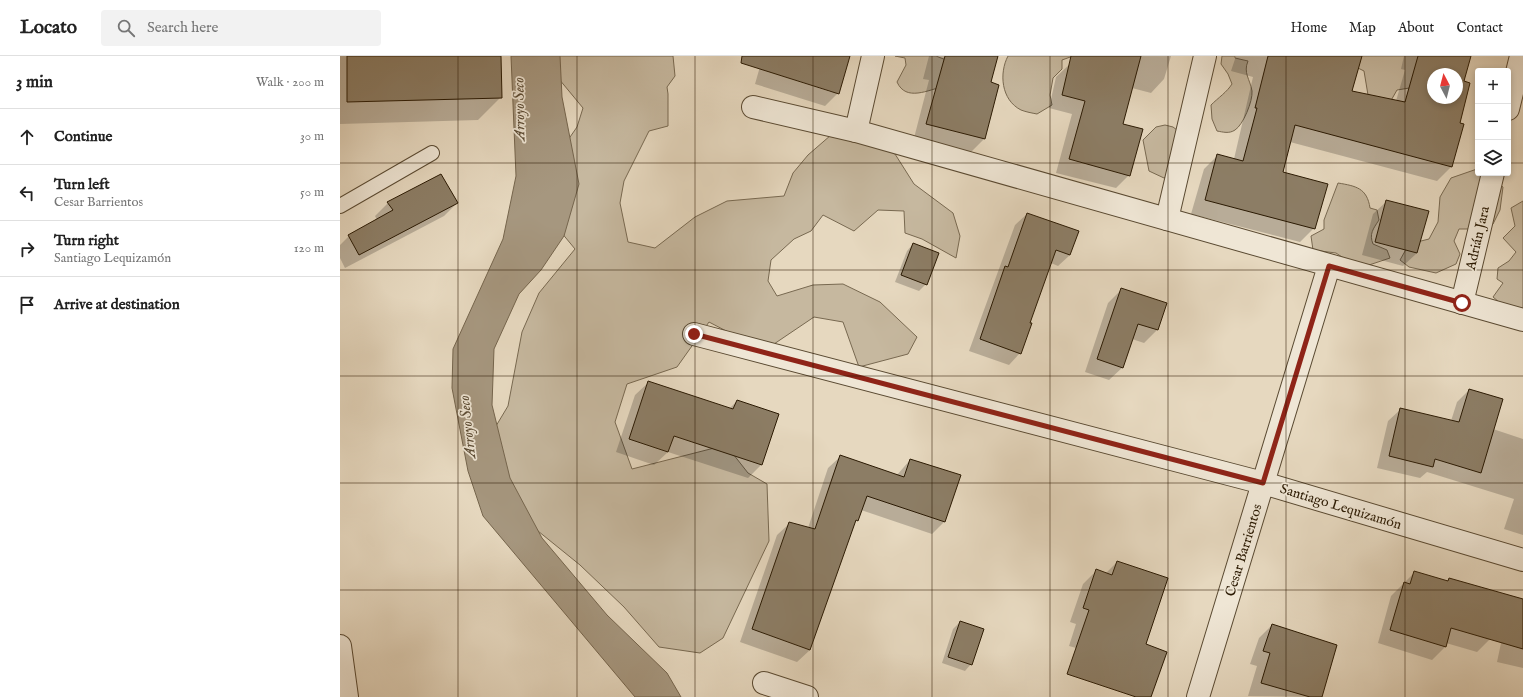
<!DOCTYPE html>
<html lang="en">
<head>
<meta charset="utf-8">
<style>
  :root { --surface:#fff; --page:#f2f2f2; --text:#222; --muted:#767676; --line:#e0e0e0 }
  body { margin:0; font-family:"IM FELL English",serif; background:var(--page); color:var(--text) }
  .controls { position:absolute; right:12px; top:12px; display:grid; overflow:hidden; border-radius:4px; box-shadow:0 2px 6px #0003 }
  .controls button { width:36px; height:36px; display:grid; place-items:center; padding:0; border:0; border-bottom:1px solid var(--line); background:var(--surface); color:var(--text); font:20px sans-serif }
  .compass { position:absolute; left:1087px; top:12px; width:36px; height:36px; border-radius:50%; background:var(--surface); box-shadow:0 2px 6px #0003; rotate:353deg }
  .stop { position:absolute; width:12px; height:12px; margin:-9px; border:3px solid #8f2418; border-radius:50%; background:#fff }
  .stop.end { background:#8f2418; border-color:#fff; box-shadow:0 1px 4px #0008 }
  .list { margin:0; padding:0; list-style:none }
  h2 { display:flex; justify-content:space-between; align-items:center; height:52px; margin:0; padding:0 16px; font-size:17px }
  h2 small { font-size:13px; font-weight:400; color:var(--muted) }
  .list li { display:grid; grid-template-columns:26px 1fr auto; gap:12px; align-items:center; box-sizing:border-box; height:56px; padding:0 16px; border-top:1px solid var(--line) }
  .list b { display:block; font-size:15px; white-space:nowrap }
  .list p { margin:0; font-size:13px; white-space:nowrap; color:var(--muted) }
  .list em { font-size:13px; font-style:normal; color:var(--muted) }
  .icon { flex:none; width:22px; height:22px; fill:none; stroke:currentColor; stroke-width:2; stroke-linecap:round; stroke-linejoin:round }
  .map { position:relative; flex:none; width:1183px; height:641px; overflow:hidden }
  header { display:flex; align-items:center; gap:24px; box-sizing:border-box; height:56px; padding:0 20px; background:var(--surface); border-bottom:1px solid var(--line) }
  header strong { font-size:19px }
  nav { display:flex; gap:22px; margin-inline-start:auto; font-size:14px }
  .search { width:280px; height:36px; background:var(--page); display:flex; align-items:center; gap:10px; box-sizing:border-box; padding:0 14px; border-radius:4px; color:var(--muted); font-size:15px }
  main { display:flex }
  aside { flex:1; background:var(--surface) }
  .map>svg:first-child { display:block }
</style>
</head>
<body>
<header>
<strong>Locato</strong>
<div class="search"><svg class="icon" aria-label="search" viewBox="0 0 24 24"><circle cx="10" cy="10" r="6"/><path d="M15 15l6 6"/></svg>Search here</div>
<nav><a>Home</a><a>Map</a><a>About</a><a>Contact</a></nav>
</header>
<main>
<aside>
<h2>3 min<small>Walk · 200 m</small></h2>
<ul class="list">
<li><svg class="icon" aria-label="ahead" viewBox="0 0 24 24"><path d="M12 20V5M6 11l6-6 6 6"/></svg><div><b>Continue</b></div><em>30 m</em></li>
<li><svg class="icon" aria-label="left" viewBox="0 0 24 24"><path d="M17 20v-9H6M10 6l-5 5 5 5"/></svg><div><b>Turn left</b><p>Cesar Barrientos</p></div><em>50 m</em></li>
<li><svg class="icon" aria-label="right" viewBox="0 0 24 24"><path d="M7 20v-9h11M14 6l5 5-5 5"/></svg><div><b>Turn right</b><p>Santiago Lequizamón</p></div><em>120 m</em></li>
<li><svg class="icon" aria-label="arrive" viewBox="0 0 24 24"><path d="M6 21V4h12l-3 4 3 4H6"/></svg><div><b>Arrive at destination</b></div></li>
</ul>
</aside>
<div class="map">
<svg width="1183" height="641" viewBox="0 0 1183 641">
  <rect width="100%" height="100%" fill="#e6d8bf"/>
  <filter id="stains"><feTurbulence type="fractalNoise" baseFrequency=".005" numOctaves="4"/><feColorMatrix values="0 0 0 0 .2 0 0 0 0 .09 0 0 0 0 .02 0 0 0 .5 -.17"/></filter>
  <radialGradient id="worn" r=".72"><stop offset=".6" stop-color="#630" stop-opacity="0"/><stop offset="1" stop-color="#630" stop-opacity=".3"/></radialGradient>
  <g fill="#c6b89f" stroke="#786951">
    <path d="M213,0h120l2,20 -8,11 1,7v32l-19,5 -25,50 -4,22 8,39 27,6 40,-31 32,-16 57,-5 9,-23 15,-18 23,-20 41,6 23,13 19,30 39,29 7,23 -4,22 -34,-19 -17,-6 -1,-22 -26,-1 -24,21 -31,-16 -12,16 -17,8 -23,21 -3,21 9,15 36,-11 30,-1 37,18 37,35 -9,17 -49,13 -16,-45 -29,-5 -40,27 -44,-11 -21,-11 -32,45 -50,17 -12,38 17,47 94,-24 22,28 19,11 2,57 -46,97 -23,15 -41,-6 -35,-40 -44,-42 -63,-51 -27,-78 18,-30 14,-74 17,-39 36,-44 -19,-23 5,-76 16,-23 6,-19 -29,-35z"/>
    <path d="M555,0h41l10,4 -1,26c-17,4 -39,16 -48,-4l9,-17 -1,-7z"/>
    <path d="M668,0h65l-11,4v9l-9,9 -3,17 2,10 -15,9c-5,-1 -11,-2 -16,-4 -20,-10 -22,-37 -13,-54z"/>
    <path d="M882,0h13v2l13,3c-5,12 2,18 4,30 1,10 -9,34 -17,39 -6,4 -12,2 -18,1l-5,-12 -1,-14c7,-7 16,-13 21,-21l-4,-10 -7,-10z"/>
    <path d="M1013,0h72l-3,30 -25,4 -8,14 -20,-3 -5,-30 -12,-6z"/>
    <path d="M825,69l8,2 8,6 -7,37 -10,8 -15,-7 -6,-31 13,-13z"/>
    <path d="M1137,113l1,4h6l19,14 -3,23 -7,14 -19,5h-15l-5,12 6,13 -4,10 -20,9 -27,-6 -9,-7 9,-16 20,-5 9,-17 2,-25 11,-19z"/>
    <path d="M998,127c18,3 29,5 32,25l7,2 2,10c-6,9 -10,14 -6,24l14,6 3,8 -24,8 -18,-5 -12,-8 -23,-3 -2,-14 13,-7v-9z"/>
    <path d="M1183,145v111l-18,-5 -12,-10 10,-14 -6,-4 1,-11 11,-7 7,-9 -13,-14 12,-12 -4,-18z"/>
  </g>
  <path fill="#a6977f" stroke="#75654d" d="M171,0h49l2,41 17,87 -15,52 -23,34 -22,24 -25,55 -2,56 18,73 32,60 65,77 60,58 14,24h-46l-152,-181 -15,-45 -16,-83 1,-39 50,-110 13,-63z"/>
  <g fill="#0003" fill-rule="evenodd">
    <path d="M0,0h160l1,41 -23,23 -138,4z"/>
    <path d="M423,0h86l-11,37 -13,13 -70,-22zM424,13l67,21v2l-68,-22z"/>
    <path d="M589,0h67l-7,27 -5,56 -13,13 -57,-14 15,-58 -6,-1z"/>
    <path d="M747,0h84l-7,23 -13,14 -19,-5 -10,37 7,50 -13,13 -60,-15 16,-59 -23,-6 7,-31 14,-13z"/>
    <path d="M896,0h96l19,36 45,9 9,-31 -4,-1 3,-13h66l-7,26 -4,41 4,2 -12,42 -14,14 -147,-39 -8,30 32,56 -14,14 -109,-28 13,-45 14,-14 16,4 19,-82 -22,-6zM1093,18h24v24h-24z"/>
    <path d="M1047,145l30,52 -14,13 -41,-11 11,-41z"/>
    <path d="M48,147h69l-13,13 -99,52 -5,-10v-13l9,-9 28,-16 -2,-4z"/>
    <path d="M687,158l43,41 -12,11 -7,-3 -22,60 -9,30 -11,12 -40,-14 46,-126z"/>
    <path d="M573,188l13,40 -7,7 -24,-9 12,-31z"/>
    <path d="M782,233l44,15 -9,26 -13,13 -12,-4 -9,28 -14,13 -24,-8 23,-69z"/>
    <path d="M309,326l80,27 8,-8 24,64 -13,13 -80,-26 -14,13 -38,-13 19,-57z"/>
    <path d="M1129,334l24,39 30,10v96l-19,-6 10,-30 -87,-27 -7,6 -43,-10 11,-47 13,-12 50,12 6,-19z"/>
    <path d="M501,400l56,19 13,-15 49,16 -15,46 -12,12 -71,-24 -7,13 -44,127 -13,12 -57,-20 37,-107 13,-12 18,5 20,-60z"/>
    <path d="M777,506l13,101 -61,-17 7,-22 -6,-2 13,-38 13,-13 9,3z"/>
    <path d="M1075,516l31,10 3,-3 41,60 -13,13 -31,-9 -1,4 -13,13 -54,-17 13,-47z"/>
    <path d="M620,566l11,42 -6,7 -23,-8 11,-34z"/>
    <path d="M932,569l49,72 -73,-1 9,-30 -7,-2 9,-26z"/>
    <path d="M1183,569v43l-26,-6 7,-33z"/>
  </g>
  <g fill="#8c7d65" stroke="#2b1a03" fill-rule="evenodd">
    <path d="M7,0h154l1,42 -155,4z"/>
    <path d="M402,0h108l-11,38 -98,-31z"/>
    <path d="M605,0h53l-7,26 8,3 -14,54 -59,-15z"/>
    <path d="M731,0h70l-18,68 20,5 -13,47 -61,-17 16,-58 -23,-6z"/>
    <path d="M928,0h94l-10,35 53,11 13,-46h53l-7,25 6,2 -10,40 4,1 -12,43 -157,-42 -12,47 45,12 -13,45 -110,-29 12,-46 26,7 14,-53h-2zM1093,18h24v24h-24z"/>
    <path d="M101,118l17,29 -99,52 -11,-20 45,-25 -6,-8z"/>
    <path d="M1046,144l43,11 -12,42 -42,-11z"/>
    <path d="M687,157l52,18 -9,24 -14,-5 -26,73h2l-11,31 -41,-15 25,-73 3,1z"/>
    <path d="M573,187l26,10 -12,32 -26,-10z"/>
    <path d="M781,232l46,15 -9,27 -20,-6 -15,44 -26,-9z"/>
    <path d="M308,325l85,28 4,-9 42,14 -17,51 -88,-29 -6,16 -39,-13z"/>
    <path d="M1129,333l34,10 -22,74 -46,-14 -2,8 -44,-11 11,-48 59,14z"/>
    <path d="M500,399l64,22 6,-18 51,16 -16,47 -78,-26 -9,25 -2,-1 -46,130 -58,-21 37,-107 26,7z"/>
    <path d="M777,505l51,17 -22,66 21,8 -16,45h-15l-69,-23 22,-64 -6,-2 13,-39 16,6z"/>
    <path d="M1074,515l34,10 1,-3 74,21v50l-72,-21 -5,19 -56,-17 14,-48 6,2z"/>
    <path d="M620,565l24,8 -12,36 -24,-8z"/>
    <path d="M932,568l65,21 -15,52h-12l-49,-14 9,-30 -7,-2z"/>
  </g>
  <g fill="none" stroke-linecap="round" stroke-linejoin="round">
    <g stroke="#5a4a32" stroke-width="16">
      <path id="service" d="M0,150l92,-53"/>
    </g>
    <g stroke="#5a4a32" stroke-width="24">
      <g id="minor">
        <path d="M413,51l103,24 667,189"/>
        <path d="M1168,53l13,-53"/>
        <path d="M516,75l17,-75"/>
        <path d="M827,163l38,-163"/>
        <path d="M1122,247l31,-130"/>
        <path d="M354,278l569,149 260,77"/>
        <path d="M424,627l43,14"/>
        <path d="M858,641l131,-431"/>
      </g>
    </g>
    <g stroke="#5a4a32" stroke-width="24">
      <path id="tertiary" d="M0,590l7,51"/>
    </g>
    <use href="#service" stroke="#efe6d5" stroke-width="14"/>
    <use href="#minor" stroke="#efe6d5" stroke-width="22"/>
    <use href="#tertiary" stroke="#efe6d5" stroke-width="22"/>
  </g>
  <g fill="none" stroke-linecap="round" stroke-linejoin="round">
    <path stroke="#8f2418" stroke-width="5" d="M354,278l569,149 66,-217 133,37"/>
  </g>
  <path fill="none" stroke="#2b1a03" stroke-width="1" stroke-opacity="0.55" d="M118,0v641M237,0v641M355,0v641M473,0v641M592,0v641M710,0v641M828,0v641M946,0v641M1065,0v641M0,107h1138M1168,107h15M0,214h1183M0,320h1183M0,427h1183M0,534h1183"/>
  <g text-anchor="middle" stroke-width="3.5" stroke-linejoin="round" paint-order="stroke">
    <g font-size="14" fill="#2b1a03" stroke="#efe6d5">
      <text transform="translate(1137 182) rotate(-77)" y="5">Adrián Jara</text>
      <text transform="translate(1001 450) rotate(17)" y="5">Santiago Lequizamón</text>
      <text transform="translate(903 494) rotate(-73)" y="5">Cesar Barrientos</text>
    </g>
    <g font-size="15" font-style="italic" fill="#5c4c35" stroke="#efe6d5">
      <text transform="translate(179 53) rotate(-91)" y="5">Arroyo Seco</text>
      <text transform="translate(127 371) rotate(-96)" y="5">Arroyo Seco</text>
    </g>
  </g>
  <rect width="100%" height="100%" filter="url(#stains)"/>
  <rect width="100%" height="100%" fill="url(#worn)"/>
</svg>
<div class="controls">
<button>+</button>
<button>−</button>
<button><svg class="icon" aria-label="layers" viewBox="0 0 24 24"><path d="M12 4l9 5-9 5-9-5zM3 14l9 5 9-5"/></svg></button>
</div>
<svg class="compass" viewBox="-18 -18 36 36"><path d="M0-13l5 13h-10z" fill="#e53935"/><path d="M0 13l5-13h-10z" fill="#767676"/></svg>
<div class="stop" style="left:1122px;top:247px"></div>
<div class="stop end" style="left:354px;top:278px"></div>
</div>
</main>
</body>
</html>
